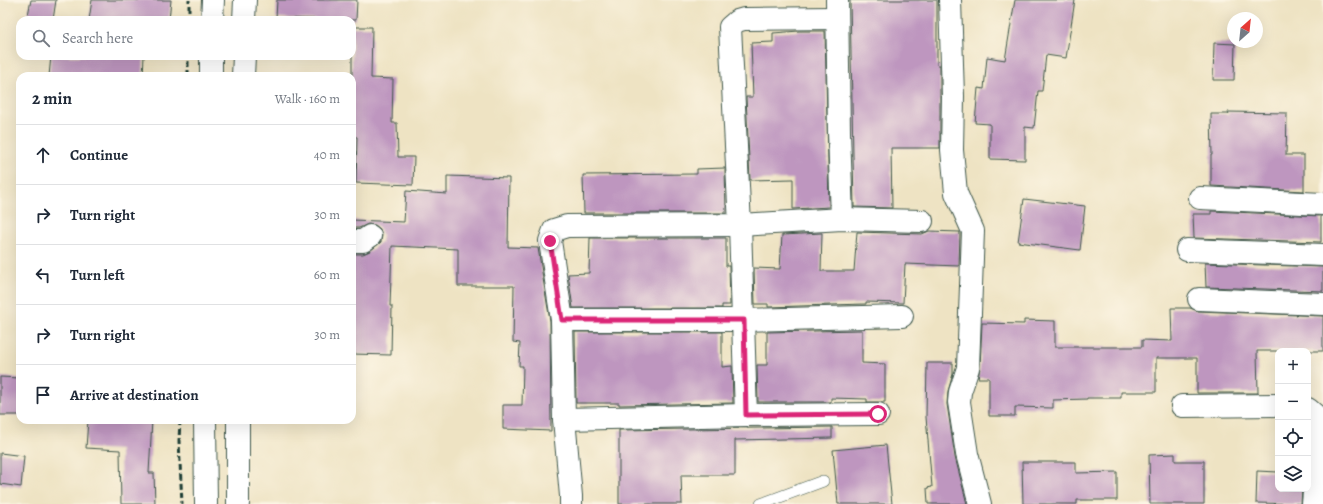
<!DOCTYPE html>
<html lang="en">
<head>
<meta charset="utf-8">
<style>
  :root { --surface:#fff; --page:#f6f6f7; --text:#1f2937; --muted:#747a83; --line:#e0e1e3 }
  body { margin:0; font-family:Alegreya,serif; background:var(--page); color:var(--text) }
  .controls { position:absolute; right:12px; bottom:12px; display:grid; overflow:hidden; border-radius:8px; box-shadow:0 4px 16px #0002 }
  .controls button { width:36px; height:36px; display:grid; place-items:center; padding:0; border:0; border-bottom:1px solid var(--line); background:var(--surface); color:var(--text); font:20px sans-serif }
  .compass { position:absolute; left:1227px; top:12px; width:36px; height:36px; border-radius:50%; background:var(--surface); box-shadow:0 4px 16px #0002; rotate:27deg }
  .stop { position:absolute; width:12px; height:12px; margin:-9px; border:3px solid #db2777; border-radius:50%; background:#fff }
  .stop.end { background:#db2777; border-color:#fff; box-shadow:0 1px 4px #0008 }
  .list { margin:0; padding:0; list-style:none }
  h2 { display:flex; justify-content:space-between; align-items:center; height:52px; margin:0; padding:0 16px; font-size:17px }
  h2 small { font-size:13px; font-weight:400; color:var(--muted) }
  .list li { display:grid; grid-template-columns:26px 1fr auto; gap:12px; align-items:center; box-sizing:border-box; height:60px; padding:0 16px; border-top:1px solid var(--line) }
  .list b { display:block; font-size:15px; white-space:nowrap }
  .list em { font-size:13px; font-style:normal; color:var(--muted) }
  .icon { flex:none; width:22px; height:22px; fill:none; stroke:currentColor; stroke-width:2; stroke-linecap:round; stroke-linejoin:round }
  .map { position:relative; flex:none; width:1323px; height:504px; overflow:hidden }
  .search { position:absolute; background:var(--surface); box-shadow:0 4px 16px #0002; left:16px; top:16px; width:340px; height:44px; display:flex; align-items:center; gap:10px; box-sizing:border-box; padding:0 14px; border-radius:12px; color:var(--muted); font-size:15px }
  .panel { position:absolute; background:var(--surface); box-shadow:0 4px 16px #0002; left:16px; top:72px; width:340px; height:352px; border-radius:12px }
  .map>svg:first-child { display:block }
</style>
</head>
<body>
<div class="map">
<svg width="1323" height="504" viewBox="0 0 1323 504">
  <rect width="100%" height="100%" fill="#fcf5e5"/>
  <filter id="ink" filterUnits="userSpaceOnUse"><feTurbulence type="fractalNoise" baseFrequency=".025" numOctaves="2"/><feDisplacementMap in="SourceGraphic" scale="8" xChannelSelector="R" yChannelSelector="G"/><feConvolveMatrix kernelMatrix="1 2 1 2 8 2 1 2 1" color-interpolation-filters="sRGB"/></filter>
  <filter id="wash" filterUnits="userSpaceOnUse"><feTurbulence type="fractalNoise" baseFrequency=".012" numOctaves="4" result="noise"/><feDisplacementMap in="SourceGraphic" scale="16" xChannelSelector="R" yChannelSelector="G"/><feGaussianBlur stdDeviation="0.9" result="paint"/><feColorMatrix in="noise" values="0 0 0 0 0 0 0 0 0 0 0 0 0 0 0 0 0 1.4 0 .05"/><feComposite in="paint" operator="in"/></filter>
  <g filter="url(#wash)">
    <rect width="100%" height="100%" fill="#eee3c3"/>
    <g id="blocks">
      <g fill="#be96bf">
        <path d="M31,0h25l-3,20h-26z"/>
        <path d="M92,0h79l-2,20h-80z"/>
        <path d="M277,0h80l-1,20 -80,-2z"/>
        <path d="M850,0h87v65h3v83h-49l1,60 -38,-1z"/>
        <path d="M1015,0h60l-9,58 -20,-3 -4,36h-4l-4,37 -9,-1v33l-35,-1v-35l-15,-1 3,-35 6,1 3,-32 18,3z"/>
        <path d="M352,27h20l-1,51 22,1 -1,44h5l1,34h16l-1,28 -57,-2 1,-46 -5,-1z"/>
        <path d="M799,31h26l4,176 -36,2v-30l-43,1 -4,-83h7l-2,-54 22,-1v-9z"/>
        <path d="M1214,43l21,1 -1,36h-21z"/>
        <path d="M51,56h93l-1,20h-94z"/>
        <path d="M1228,112l59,1 -1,42h18v36l-93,-5v-31h1l-1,-41h18z"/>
        <path d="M725,168l1,45h-142l-1,-38 114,-1v-5z"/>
        <path d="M447,176l62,2 -1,69 30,1 12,73 1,110 -48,-2v-24h19l1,-39h-4l1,-23 -7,-1 1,-56h-56v-37l-66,-3 -2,60h2l-1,49 -39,-1v-100h11l7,-3 11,-9 1,-7 -2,-6 -5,-4 -7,-1 -9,4h-7v-8l52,2 2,-31 41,3z"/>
        <path d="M1024,199l61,7 -5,44 -62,-8z"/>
        <path d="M1211,211l110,5v26l-127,-4 -1,-24h18z"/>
        <path d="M929,231l31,1 -1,34 -54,-2 -2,39 -37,-1v2h-3l-95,3v-3h-13l-1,-36 26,1 2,-34 40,-2 -1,38h33l3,-39 65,2z"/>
        <path d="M590,238h136v28h3l1,39h-8v3h-149l-5,-34 21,-1z"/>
        <path d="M1205,263l118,4v24l-117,-4z"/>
        <path d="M1171,308h19l8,3 125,5v35h-66l1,42h-61v-35h-41v34h-35v6h-34v1l-34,1v8l-38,-1v9h-26v-38h-11l2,-10 2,-45 42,1v-4l31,1v26h87v-7l30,1z"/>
        <path d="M862,330v33l23,1v38h-18v-3l-36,-1v4h-73l-1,-37h10v-33z"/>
        <path d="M575,332h147v35l10,-1 1,37 -114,2v-2h-43z"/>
        <path d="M927,363h26v11l-5,17 -1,13 8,53 12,47h-39l-1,-16 5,-1 -6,-70z"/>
        <path d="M0,377l20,1v37h-20z"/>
        <path d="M88,420h64l-3,53h5l1,31h-34l-1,-54 -34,-2z"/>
        <path d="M832,427v11l-97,2v35h-54l1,29h-63v-74z"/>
        <path d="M886,445l6,59h-54l-5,-54z"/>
        <path d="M0,453l24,3 -3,31 -21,-3z"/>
        <path d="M1175,454v7h29v43h-54l-1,-49z"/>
        <path d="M1022,462h54v11l41,-1v28h-40v4h-54z"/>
        <path d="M1257,471l21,1v17h24l-1,15 -45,-1z"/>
      </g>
    </g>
  </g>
  <g filter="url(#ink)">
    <use href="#blocks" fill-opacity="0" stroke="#3e5649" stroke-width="1"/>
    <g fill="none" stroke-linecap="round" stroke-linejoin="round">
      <g stroke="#3e5649" stroke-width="12">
        <path id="service" d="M761,504l62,-23"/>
      </g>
      <g stroke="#3e5649" stroke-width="24">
        <g id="minor">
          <path d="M837,0l2,132 3,87"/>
          <path d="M950,0l3,96 -1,54 4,43 17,38 -5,137 -8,24 -1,10 8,52 13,50"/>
          <path d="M1200,198l123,6"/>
          <path d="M352,241h11l7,-5"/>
          <path d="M1187,250l136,5"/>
          <path d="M1199,299l124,5"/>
          <path d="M562,320h181l159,-4"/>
          <path d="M1182,406l96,-1"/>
          <path d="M1308,409l7,6 4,12 -6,77"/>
          <path d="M746,415l-6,-190 -10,-198 7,-6 7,-2 93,-1"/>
          <path d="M564,419l182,-4 132,-1"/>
          <path d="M571,504v-8l-7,-77 -2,-99 -12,-79 4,-11 13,-4 173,-1 102,-6 80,2"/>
        </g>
      </g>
      <g stroke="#3e5649" stroke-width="24">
        <g id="trunk">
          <path d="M212,20l1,-20"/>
          <path d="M244,20l1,-20"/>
          <path d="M211,76v-20"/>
          <path d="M243,76l1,-20"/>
          <path d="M205,420l1,84"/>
          <path d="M238,420v84"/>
        </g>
      </g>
      <use href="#service" stroke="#fff" stroke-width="11"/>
      <use href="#minor" stroke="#fff" stroke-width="22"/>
      <use href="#trunk" stroke="#fff" stroke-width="22"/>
      <g stroke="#1f3d34" stroke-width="3" stroke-dasharray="6 3" stroke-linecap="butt">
        <path d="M189,20v-20"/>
        <path d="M188,76v-20"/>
        <path d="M180,420l-1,21 3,63"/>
      </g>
    </g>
  </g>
  <g fill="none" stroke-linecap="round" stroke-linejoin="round" filter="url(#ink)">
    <path stroke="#db2777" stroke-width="5" d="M550,241l12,79h182l2,95 132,-1"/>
  </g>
</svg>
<div class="controls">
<button>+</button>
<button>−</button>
<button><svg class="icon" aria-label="locate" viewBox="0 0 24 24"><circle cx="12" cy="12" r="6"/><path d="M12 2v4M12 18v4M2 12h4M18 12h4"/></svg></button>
<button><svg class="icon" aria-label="layers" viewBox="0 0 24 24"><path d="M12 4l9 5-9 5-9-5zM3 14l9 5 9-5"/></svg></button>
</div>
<svg class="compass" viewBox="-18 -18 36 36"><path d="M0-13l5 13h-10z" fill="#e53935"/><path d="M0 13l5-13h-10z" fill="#747a83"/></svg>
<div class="stop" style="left:878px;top:414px"></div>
<div class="stop end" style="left:550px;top:241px"></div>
<div class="search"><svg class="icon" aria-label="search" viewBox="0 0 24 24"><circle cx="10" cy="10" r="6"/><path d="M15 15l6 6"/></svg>Search here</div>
<section class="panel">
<h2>2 min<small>Walk · 160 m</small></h2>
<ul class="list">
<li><svg class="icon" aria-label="ahead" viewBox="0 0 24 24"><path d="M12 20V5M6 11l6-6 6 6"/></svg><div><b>Continue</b></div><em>40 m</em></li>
<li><svg class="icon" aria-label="right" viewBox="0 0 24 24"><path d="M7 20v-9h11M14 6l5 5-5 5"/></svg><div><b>Turn right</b></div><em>30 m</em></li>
<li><svg class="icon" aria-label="left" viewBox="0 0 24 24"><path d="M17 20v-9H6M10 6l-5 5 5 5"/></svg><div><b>Turn left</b></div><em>60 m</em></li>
<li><svg class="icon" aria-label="right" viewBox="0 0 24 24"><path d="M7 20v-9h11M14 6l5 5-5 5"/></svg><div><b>Turn right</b></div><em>30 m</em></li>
<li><svg class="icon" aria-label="arrive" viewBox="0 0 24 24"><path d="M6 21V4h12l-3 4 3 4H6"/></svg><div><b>Arrive at destination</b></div></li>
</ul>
</section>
</div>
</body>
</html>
